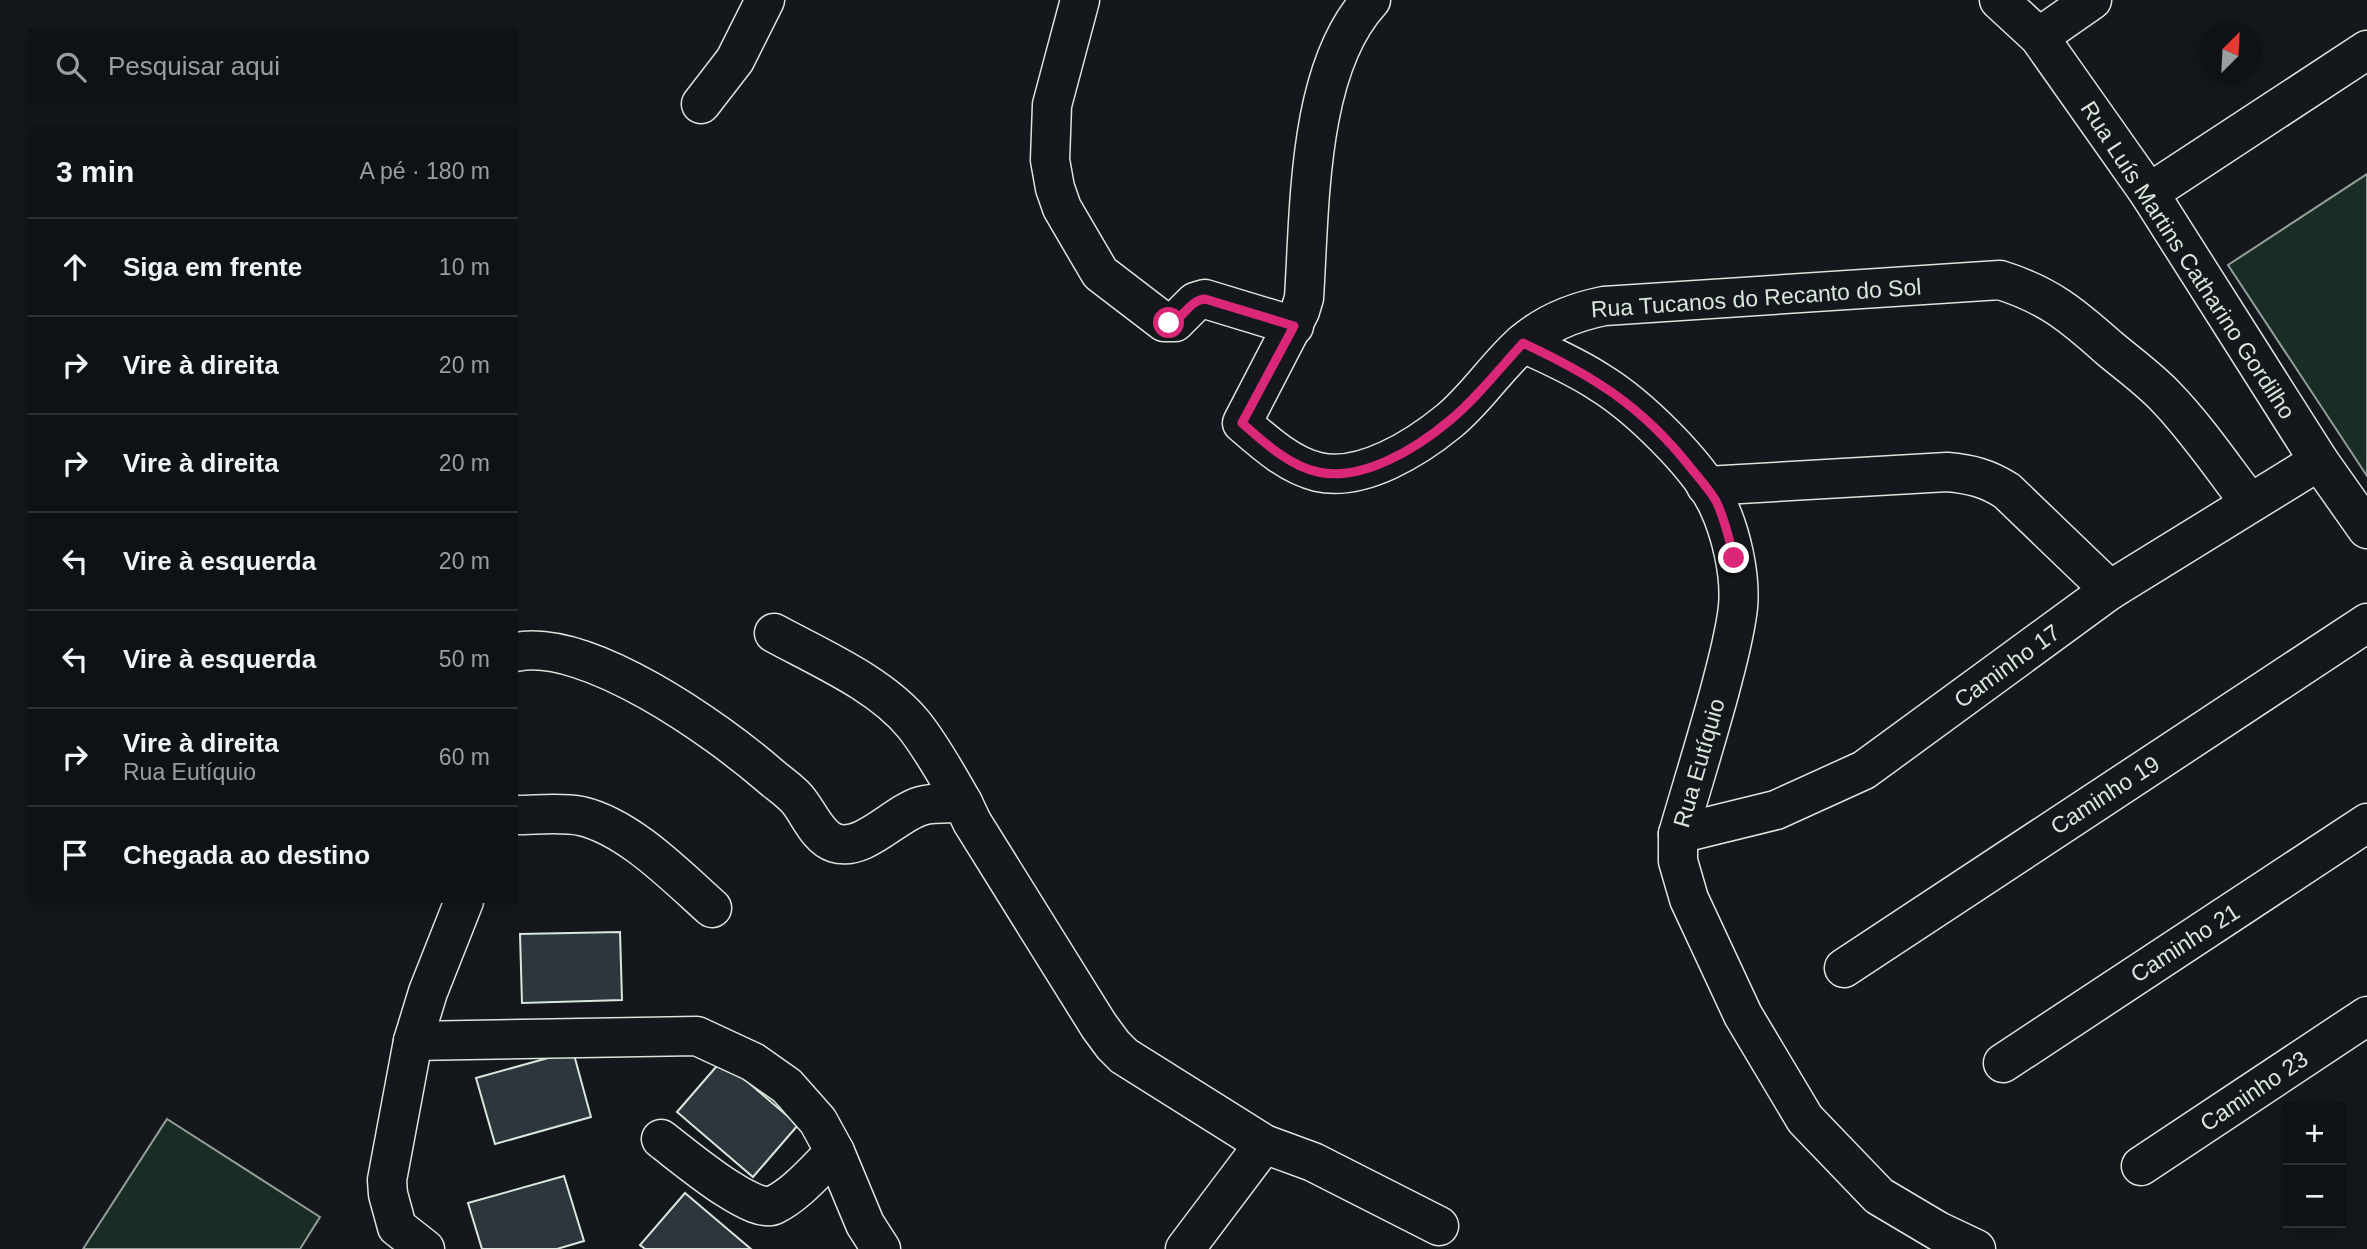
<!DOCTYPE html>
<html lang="pt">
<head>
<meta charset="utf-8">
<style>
  :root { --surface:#0f1215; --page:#181b1e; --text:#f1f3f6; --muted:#9b9ea0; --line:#2f3234 }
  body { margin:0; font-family:Arial,sans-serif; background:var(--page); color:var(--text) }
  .controls { position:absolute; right:21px; bottom:21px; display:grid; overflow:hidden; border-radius:0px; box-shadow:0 4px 18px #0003 }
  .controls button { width:63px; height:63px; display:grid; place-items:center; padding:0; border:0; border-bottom:2px solid var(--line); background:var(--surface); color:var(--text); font:35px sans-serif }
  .compass { position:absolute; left:2199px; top:21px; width:63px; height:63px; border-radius:50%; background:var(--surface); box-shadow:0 4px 18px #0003; rotate:24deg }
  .stop { position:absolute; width:21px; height:21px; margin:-16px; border:5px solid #db2777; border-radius:50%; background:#fff }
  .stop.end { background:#db2777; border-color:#fff; box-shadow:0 2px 7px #0008 }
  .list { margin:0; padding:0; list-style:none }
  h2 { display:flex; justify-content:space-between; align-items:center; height:91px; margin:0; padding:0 28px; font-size:30px }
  h2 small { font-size:23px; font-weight:400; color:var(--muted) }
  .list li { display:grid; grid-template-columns:46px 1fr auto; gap:21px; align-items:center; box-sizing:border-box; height:98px; padding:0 28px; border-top:2px solid var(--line) }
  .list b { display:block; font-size:26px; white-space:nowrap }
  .list p { margin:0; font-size:23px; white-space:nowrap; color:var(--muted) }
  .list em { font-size:23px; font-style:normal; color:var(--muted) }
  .icon { flex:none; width:38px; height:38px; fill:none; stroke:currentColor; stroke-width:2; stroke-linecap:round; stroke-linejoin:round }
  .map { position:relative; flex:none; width:2367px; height:1249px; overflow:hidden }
  .search { position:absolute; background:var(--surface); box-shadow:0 4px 18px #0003; left:28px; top:28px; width:490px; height:77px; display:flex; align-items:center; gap:18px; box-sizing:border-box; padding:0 24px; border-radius:0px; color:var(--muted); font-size:26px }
  .panel { position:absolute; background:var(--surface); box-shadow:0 4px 18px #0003; left:28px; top:126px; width:490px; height:777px; border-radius:0px }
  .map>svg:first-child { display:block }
</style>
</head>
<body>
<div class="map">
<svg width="2367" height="1249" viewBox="0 0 2367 1249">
  <rect width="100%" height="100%" fill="#14181c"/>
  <g fill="#1a2d24" stroke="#939e99" stroke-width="2">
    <path d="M2367,174v302l-139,-211z"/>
    <path d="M167,1119l153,98 -20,32h-217z"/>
  </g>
  <g fill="#2c363c" stroke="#d8e6dc" stroke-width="2">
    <path d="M620,932l2,68 -100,3 -2,-69z"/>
    <path d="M573,1051l18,66 -96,27 -19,-66z"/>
    <path d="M722,1060l76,65 -45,52 -76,-65z"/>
    <path d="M564,1176l20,65 -27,8h-75l-14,-46z"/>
    <path d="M685,1193l66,56h-106l-5,-4z"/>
  </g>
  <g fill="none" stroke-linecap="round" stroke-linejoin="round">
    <g stroke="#d8e6dc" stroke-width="41">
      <g id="minor">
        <path d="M1080,0l-28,105 -2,55 5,28 7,20 38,65 64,49h11l20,-20 10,-3 89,27"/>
        <path d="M1371,0c-64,69 -61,207 -67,298l-4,13 -58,112c22,19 47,42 76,49 44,10 98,-24 131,-51 27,-22 47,-54 73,-77 24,-21 52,-32 82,-38l396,-26c48,15 72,35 109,68 19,16 40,31 57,49 31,32 57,71 84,106"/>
        <path d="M1999,0l40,37 110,156 170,268 48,68"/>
        <path d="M2039,37l53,-37"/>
        <path d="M701,104l34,-44 30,-60"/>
        <path d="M2149,193l218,-143"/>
        <path d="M1523,343c26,12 52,23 76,39 38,23 98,81 118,121 14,29 24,72 21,104 -3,28 -11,56 -18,83 -13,48 -28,96 -42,144v27l11,38 54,116 62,104 74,77 59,35 38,18"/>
        <path d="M1706,486l241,-14c23,2 40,6 60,19l103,99"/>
        <path d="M774,633c46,25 107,51 140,92 19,24 34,52 49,78"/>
        <path d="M516,652c71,-15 201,78 253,123 9,8 20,15 28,24 12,14 20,38 38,44 29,9 59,-29 86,-37 13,-4 29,-2 42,-3l9,19 127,204 14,19 11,11 140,88 49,18 126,64"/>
        <path d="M516,815c21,0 45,-3 65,1 48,11 95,60 131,92"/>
        <path d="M1678,834l98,-24 88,-40 246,-180 209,-129"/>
        <path d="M1844,968l523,-345"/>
        <path d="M413,1041l284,-5 56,26 34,24 31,35 17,31 30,72 16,25"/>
        <path d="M2003,1063l364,-240"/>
        <path d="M661,1139c19,14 92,77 113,66 24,-12 43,-36 61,-53"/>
        <path d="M2141,1166l226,-150"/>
        <path d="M425,1249l-28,-22 -9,-33 -1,-14 26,-139 15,-49 36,-91"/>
        <path d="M1185,1249l79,-105"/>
      </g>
    </g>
    <use href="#minor" stroke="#14181c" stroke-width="38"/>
  </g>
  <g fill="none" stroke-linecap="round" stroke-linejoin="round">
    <path stroke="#db2777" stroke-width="9" d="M1169,323c15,-4 20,-23 36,-24l89,27 -52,97c22,19 47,43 76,49 44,10 99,-24 131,-51 27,-22 50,-52 74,-78 69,32 119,63 167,124 9,11 19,22 26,34 9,18 13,38 18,57"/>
  </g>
  <g text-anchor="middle" stroke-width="5" stroke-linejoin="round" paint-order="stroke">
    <g font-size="23" fill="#d8e6dc" stroke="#14181c">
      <text transform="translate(2188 260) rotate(57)" y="8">Rua Luís Martins Catharino Gordilho</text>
      <text transform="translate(1756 298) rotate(-4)" y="8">Rua Tucanos do Recanto do Sol</text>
      <text transform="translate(2007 666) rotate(-36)" y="8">Caminho 17</text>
      <text transform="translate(1699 763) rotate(-74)" y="8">Rua Eutíquio</text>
      <text transform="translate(2105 795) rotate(-33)" y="8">Caminho 19</text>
      <text transform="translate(2185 943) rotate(-33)" y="8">Caminho 21</text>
      <text transform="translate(2254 1091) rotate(-34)" y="8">Caminho 23</text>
    </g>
  </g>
</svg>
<div class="controls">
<button>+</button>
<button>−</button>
</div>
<svg class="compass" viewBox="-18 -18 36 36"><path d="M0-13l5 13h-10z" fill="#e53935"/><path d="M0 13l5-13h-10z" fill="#9b9ea0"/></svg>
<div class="stop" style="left:1169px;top:323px"></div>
<div class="stop end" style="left:1734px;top:558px"></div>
<div class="search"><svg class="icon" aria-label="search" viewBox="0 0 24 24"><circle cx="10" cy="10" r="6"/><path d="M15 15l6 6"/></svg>Pesquisar aqui</div>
<section class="panel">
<h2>3 min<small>A pé · 180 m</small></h2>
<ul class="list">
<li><svg class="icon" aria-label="ahead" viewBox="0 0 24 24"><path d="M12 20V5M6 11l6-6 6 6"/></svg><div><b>Siga em frente</b></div><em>10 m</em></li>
<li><svg class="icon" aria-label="right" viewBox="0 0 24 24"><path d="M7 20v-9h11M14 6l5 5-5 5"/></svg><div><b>Vire à direita</b></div><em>20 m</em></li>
<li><svg class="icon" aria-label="right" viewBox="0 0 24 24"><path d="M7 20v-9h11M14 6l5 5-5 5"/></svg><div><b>Vire à direita</b></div><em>20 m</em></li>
<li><svg class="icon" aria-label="left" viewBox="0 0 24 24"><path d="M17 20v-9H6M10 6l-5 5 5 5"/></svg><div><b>Vire à esquerda</b></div><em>20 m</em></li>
<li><svg class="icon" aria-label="left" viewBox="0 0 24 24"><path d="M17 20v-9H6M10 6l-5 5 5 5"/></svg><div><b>Vire à esquerda</b></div><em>50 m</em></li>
<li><svg class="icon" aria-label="right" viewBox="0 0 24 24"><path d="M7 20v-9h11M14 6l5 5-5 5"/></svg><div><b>Vire à direita</b><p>Rua Eutíquio</p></div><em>60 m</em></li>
<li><svg class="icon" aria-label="arrive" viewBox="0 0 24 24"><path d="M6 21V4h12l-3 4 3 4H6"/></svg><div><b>Chegada ao destino</b></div></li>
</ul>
</section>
</div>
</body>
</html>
